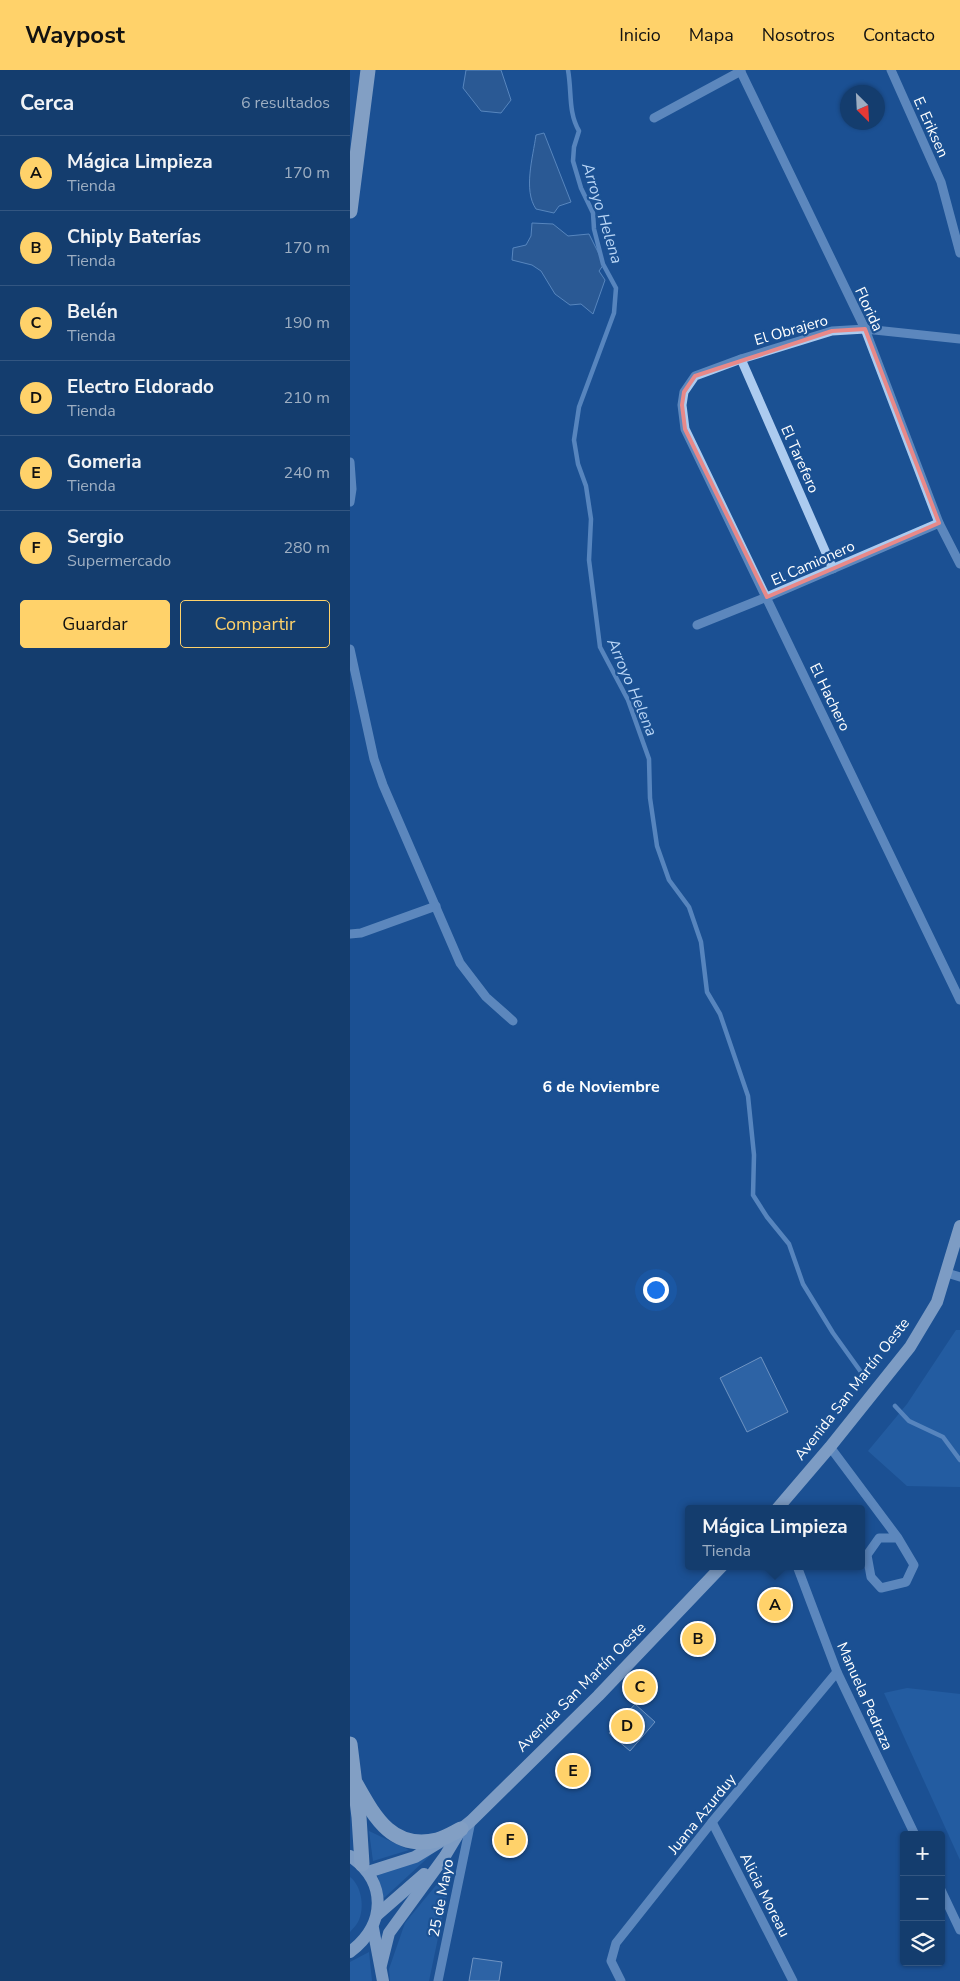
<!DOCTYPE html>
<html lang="es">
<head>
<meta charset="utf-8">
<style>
  :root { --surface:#143d6e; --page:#1d4473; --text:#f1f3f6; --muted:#9daec2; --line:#335681; --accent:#ffd26a }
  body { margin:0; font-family:"Nunito Sans",sans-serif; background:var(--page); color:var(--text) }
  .controls { position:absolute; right:15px; bottom:15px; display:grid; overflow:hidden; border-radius:5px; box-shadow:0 1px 4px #0004 }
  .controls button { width:45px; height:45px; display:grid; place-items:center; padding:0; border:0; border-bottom:1px solid var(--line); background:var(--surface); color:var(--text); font:25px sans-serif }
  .compass { position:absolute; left:490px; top:15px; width:45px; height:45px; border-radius:50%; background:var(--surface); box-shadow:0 1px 4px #0004; rotate:156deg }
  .you { position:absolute; left:305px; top:1219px; width:18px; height:18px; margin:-12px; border:4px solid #fff; border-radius:50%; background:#1a73e8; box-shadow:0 0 0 8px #1a73e833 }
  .badge { display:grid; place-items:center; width:32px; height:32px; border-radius:50%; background:var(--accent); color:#111; font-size:16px; font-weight:700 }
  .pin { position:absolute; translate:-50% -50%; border:2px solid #fff; box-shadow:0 1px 5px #0006 }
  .popup { position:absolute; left:335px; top:1435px; width:180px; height:65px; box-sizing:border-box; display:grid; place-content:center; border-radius:5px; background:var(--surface); filter:drop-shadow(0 1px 4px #0005); font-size:16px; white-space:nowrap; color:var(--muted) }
  .popup b { font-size:19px; color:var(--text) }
  .popup::after { content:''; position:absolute; left:50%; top:100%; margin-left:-10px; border:10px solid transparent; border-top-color:var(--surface) }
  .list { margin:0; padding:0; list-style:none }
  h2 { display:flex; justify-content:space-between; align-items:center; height:65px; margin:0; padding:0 20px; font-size:21px }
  h2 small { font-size:16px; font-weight:400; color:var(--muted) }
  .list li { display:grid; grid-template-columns:32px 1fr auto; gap:15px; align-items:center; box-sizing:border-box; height:75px; padding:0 20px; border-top:1px solid var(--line) }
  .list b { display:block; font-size:19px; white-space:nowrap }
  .list p { margin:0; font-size:16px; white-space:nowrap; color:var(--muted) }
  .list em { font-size:16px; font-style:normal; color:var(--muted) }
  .actions { display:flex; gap:10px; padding:15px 20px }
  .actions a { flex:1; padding:11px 0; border:1px solid var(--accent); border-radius:5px; text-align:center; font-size:18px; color:var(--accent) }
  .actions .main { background:var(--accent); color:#111 }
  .icon { flex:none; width:28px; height:28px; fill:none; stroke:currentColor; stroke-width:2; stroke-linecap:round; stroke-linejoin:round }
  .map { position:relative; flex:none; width:610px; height:1911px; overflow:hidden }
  header { display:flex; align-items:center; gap:30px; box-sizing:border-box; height:70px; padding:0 25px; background:var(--accent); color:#111 }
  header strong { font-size:24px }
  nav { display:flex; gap:28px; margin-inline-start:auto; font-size:18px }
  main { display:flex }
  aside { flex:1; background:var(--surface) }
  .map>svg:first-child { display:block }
</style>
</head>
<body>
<header>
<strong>Waypost</strong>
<nav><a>Inicio</a><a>Mapa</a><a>Nosotros</a><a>Contacto</a></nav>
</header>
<main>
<aside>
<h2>Cerca<small>6 resultados</small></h2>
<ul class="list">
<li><span class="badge">A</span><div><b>Mágica Limpieza</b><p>Tienda</p></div><em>170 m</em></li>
<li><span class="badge">B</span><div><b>Chiply Baterías</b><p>Tienda</p></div><em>170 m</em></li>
<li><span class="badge">C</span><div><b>Belén</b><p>Tienda</p></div><em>190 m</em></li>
<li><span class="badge">D</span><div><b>Electro Eldorado</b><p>Tienda</p></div><em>210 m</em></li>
<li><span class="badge">E</span><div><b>Gomeria</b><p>Tienda</p></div><em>240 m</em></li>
<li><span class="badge">F</span><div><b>Sergio</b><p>Supermercado</p></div><em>280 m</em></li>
</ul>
<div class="actions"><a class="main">Guardar</a><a>Compartir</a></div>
</aside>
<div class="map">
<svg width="610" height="1911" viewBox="0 0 610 1911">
  <rect width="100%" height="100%" fill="#1b5193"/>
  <g fill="#2e6bb1">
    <path d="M606,1260h4v157l-53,-1 -39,-35 39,-47z"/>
    <path d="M557,1618l53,6v166l-76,-167z"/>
    <path d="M19,1761l40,19 -36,11z"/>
    <path d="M84,1782l-50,46 -7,-24z"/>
    <path d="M0,1807c12,9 15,32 8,45 -2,4 -6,7 -8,10z"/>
    <path d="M92,1808l7,7 -20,96h-39l-1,-12 16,-46z"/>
    <path d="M19,1882l3,29h-22v-19z"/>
  </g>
  <g fill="#3d6494" stroke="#9fc6f1">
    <path d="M116,0h35l10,30 -10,13 -20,-2 -18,-23z"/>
    <path d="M194,63l27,69 -12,4 -5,7 -18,-4c-13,-19 -3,-52 0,-74z"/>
    <path d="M182,153l21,1 15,12 21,-2 15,30 -5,7 6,9 -12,34 -12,-10 -11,1 -15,-11 -14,-23 -9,-6 -20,-5 1,-12 13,-3 5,-9z"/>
  </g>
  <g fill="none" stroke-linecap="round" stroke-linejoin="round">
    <g stroke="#9fc6f1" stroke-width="4.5">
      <path d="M218,0c4,22 0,42 11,61l-5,16 -1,14 8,27 12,25 1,16 9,35 13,24 -2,25 -35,94 -5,33 4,24 8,22 5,33 -2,41 11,87 28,53 21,59 1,39 7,48 12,34 20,27 12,35 6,50 13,22 28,82 6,59 -1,40 14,22 22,27 14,40 30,49 28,39"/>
      <path d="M545,1336l14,15 34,16 17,23"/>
    </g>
  </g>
  <g fill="#447aba" stroke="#d3e5fb">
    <path d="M411,1287l27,55 -41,20 -27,-54z"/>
    <path d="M285,1634l20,18 -25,29 -21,-18z"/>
    <path d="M123,1888l29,4 -3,19h-30z"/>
  </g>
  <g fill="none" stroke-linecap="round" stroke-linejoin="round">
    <g stroke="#accbef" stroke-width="9">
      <path d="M390,0l125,259 74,194 21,41"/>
      <path d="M541,0l50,112 19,71"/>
      <path d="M304,48l87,-47"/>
      <path d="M610,269l-95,-10 -33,2 -91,28 -46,17 -11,16 -2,13 3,24 275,571"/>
      <path d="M391,289l92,210"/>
      <path d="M0,392l2,27 -2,13"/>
      <path d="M347,555l70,-28 172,-74"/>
      <path d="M0,579l24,110 9,26 77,178 26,34 27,24"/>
      <path d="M0,864l11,-1 75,-27"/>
      <path d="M597,1203l13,4"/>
      <path d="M480,1377l68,91 16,27 -8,17 -25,6 -10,-11 -4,-22 12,-17h19"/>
      <path d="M447,1496l40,106 78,163"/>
      <path d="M362,1752l81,159"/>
      <path d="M591,1820l19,40"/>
      <path d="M88,1911l33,-160"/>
      <path d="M271,1911l-10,-20 5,-18 96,-121 125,-150"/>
    </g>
    <g stroke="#f4f9ff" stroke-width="12">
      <path d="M427,1439l53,-62 80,-100 27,-45 23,-76"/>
      <path d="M0,1786c38,26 36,69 0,96"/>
      <path d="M18,1802l47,-15 46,-28 10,-8 127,-125 124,-130"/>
      <path d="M27,1845l47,-41"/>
      <path d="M23,1858l10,53"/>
      <path d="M31,1895l8,-32 56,-77 15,-25"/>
    </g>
    <g stroke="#fff" stroke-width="15">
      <path d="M0,141l18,-141"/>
      <path d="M0,1674l9,73 3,47"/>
      <path d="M6,1714c18,32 36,67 81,56 8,-2 16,-7 24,-11"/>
    </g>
  </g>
  <path d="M0 0H610V1911H0ZM515,259l74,194 -172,74 -82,-168 -3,-24 2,-13 11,-16 137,-45z" fill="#1b5193" fill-opacity=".55" fill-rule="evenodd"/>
  <path fill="none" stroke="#e88989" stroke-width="4" stroke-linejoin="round" d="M515,259l74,194 -172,74 -82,-168 -3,-24 2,-13 11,-16 137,-45z"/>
  <g text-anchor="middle" stroke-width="4.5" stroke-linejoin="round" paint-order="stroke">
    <g font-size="15" fill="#fff" stroke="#1b5193">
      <text transform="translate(581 57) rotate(66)" y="5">E. Eriksen</text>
      <text transform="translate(519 239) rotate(65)" y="5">Florida</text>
      <text transform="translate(441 260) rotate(-16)" y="5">El Obrajero</text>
      <text transform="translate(450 389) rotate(66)" y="5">El Tarefero</text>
      <text transform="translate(463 493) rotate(-24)" y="5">El Camionero</text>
      <text transform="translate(480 627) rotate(64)" y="5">El Hachero</text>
      <text transform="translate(502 1319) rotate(-52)" y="5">Avenida San Martín Oeste</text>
      <text transform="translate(231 1617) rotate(-45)" y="5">Avenida San Martín Oeste</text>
      <text transform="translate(515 1626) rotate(66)" y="5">Manuela Pedraza</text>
      <text transform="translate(352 1744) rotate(-51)" y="5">Juana Azurduy</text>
      <text transform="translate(415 1825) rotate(63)" y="5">Alicia Moreau</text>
      <text transform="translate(91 1828) rotate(-79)" y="5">25 de Mayo</text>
    </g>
    <g font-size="16" font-style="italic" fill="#b9d5f6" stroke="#1b5193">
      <text transform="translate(253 143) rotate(73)" y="6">Arroyo Helena</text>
      <text transform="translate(283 617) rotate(67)" y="6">Arroyo Helena</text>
    </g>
    <g font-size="16" font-weight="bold" fill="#fff" stroke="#1b5193">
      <text x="251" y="1022">6 de Noviembre</text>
    </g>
  </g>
</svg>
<div class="controls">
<button>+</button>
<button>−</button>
<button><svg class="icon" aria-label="layers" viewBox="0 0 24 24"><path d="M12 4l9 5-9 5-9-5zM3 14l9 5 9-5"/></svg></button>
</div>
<svg class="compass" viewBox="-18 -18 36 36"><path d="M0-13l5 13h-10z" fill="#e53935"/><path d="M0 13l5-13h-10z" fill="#9daec2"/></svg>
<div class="you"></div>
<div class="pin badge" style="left:425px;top:1535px">A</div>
<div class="popup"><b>Mágica Limpieza</b>Tienda</div>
<div class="pin badge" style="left:348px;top:1569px">B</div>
<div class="pin badge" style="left:290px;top:1617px">C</div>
<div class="pin badge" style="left:277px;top:1656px">D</div>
<div class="pin badge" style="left:223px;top:1701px">E</div>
<div class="pin badge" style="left:160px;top:1770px">F</div>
</div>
</main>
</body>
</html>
